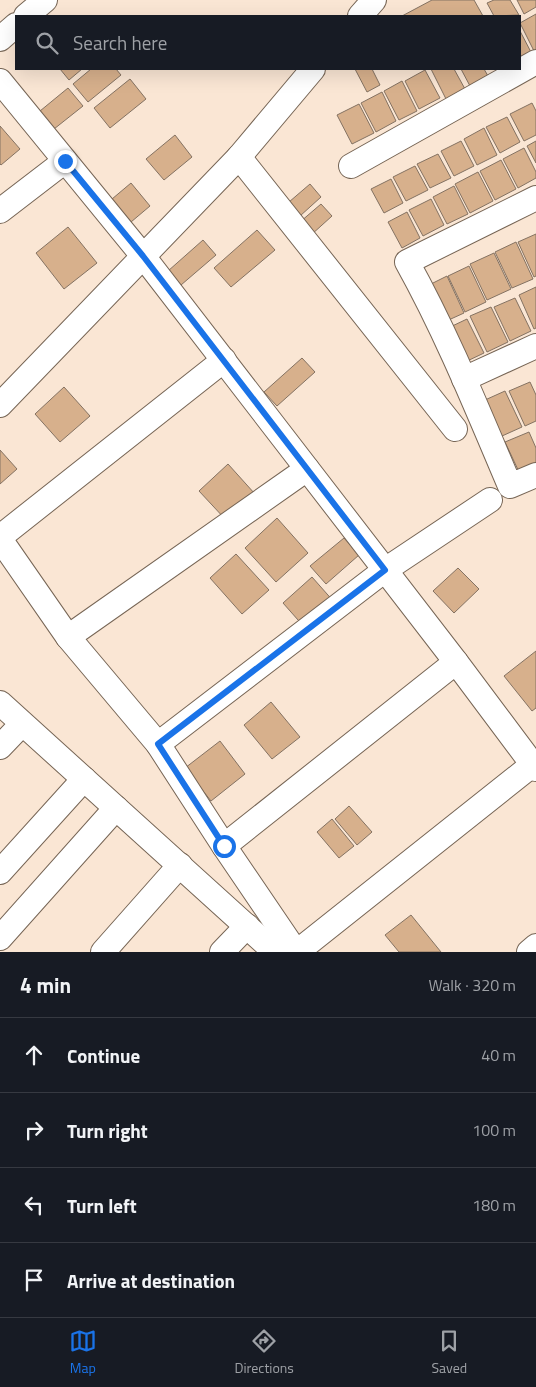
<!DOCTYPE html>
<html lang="en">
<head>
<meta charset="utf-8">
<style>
  :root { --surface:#171b24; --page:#242831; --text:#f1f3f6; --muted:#9ea1a6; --line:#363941; --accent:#1a73e8 }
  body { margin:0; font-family:"Titillium Web",sans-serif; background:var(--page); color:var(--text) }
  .stop { position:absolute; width:15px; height:15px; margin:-11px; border:4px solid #1a73e8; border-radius:50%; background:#fff }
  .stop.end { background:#1a73e8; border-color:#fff; box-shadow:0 1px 5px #0008 }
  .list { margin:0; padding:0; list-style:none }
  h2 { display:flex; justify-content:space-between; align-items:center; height:65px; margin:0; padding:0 20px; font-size:21px }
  h2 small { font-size:16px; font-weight:400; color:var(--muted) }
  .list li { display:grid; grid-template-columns:32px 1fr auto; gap:15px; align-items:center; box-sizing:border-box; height:75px; padding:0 20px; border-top:1px solid var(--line) }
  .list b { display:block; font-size:19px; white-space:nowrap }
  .list em { font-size:16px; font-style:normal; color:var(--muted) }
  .icon { flex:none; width:28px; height:28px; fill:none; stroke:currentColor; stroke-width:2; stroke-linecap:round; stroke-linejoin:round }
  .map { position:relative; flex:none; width:536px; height:952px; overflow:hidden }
  .search { position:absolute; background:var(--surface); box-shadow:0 5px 20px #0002; left:15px; right:15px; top:15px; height:55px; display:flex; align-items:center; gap:12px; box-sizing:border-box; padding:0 18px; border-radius:0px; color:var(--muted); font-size:19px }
  .sheet { height:365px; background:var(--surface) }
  nav { display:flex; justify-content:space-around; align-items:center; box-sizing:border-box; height:70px; border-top:1px solid var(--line); background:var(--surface); font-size:14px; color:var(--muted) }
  nav a { display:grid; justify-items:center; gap:2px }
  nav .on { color:var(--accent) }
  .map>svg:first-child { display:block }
</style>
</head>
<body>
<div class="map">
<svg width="536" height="952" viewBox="0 0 536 952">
  <rect width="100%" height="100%" fill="#fae6d4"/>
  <g fill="#d7b08c" stroke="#847262">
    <path d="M432,0h42l9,16h-81z"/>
    <path d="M494,0h16l9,15 -25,1 -7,-13z"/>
    <path d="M517,0h19v7l-12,7z"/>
    <path d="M536,14v41l-16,-32z"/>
    <path d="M520,31l13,25 -13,7z"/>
    <path d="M60,69h22l-13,11z"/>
    <path d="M91,69h25l5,6 -33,27 -15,-18z"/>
    <path d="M355,69h17l8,16 -13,7z"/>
    <path d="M431,69h23l11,20 -19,10z"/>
    <path d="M461,69h23l4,7 -18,10z"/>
    <path d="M425,70l15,28 -21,11 -14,-28z"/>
    <path d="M130,79l16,20 -36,29 -16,-20z"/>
    <path d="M402,81l15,30 -18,9 -15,-29z"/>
    <path d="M68,88l15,18 -29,23 -14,-18z"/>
    <path d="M382,92l14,29 -20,11 -15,-29z"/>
    <path d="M532,103l4,8v24l-12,6 -14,-27z"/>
    <path d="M359,104l15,29 -22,11 -15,-29z"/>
    <path d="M507,117l13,25 -20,11 -14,-26z"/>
    <path d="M0,126l20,23 -19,16 -1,-1z"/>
    <path d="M484,128l13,27 -20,10 -13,-26z"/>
    <path d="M175,135l17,22 -28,23 -18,-21z"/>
    <path d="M461,141l13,25 -20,10 -13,-25z"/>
    <path d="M536,141v22l-9,-17z"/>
    <path d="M524,148l12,24v6l-18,10 -15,-29z"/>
    <path d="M438,154l13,24 -21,10 -13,-24z"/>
    <path d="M501,160l15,29 -21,11 -15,-29z"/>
    <path d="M415,166l13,24 -22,11 -13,-24z"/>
    <path d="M478,172l15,29 -23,12 -15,-29z"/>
    <path d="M391,179l12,24 -19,10 -13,-24z"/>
    <path d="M131,183l19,23 -19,16 -19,-23z"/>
    <path d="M310,184l11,13 -21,19 -11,-14z"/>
    <path d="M454,186l14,28 -21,10 -14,-27z"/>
    <path d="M431,199l13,26 -21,11 -14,-26z"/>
    <path d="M321,204l11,12 -21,19 -11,-13z"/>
    <path d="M407,212l13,26 -18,10 -14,-26z"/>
    <path d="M68,227l29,36 -33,26 -28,-36z"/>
    <path d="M257,230l18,20 -44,37 -17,-19z"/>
    <path d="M536,234v42l-2,1 -16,-35z"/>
    <path d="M203,240l13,15 -35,30 -13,-14z"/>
    <path d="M516,242l17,37 -21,9 -17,-36z"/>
    <path d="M494,253l17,36 -24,11 -17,-36z"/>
    <path d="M469,266l17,36 -21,10 -17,-36z"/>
    <path d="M447,276l17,37 -22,10 -17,-36z"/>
    <path d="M536,287v41l-2,1 -15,-34z"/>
    <path d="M515,298l16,33 -21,10 -16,-34z"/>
    <path d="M491,307l17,35 -21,10 -17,-36z"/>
    <path d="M467,319l17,34 -21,10 -17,-34z"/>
    <path d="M302,358l13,14 -38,34 -13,-14z"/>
    <path d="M530,382l6,13v26l-11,5 -16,-35z"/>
    <path d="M64,387l26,29 -30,26 -25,-28z"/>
    <path d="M505,391l17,36 -20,9 -17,-36z"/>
    <path d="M529,432l7,16v19l-16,7 -15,-32z"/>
    <path d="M0,450l17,19 -17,15z"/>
    <path d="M228,464l27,30 -29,26 -27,-29z"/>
    <path d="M277,518l31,35 -32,29 -31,-34z"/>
    <path d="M344,538l15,17 -33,29 -16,-18z"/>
    <path d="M236,554l33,36 -27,24 -32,-36z"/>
    <path d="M458,568l21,21 -25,24 -21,-22z"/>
    <path d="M312,577l23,26 -29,26 -23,-26z"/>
    <path d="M536,651v57l-4,3 -28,-35z"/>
    <path d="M271,702l29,35 -28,22 -28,-34z"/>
    <path d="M220,741l25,33 -34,27 -26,-33z"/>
    <path d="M349,806l23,26 -15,13 -22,-26z"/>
    <path d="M332,819l22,27 -15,12 -22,-26z"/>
    <path d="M411,915l30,37h-42l-14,-17z"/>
  </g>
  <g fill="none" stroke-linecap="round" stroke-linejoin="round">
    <g stroke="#766555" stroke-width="26">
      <g id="minor">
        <path d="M26,16l19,-16"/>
        <path d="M360,16l14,-16"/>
        <path d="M0,39l16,-14"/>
        <path d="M0,81l143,175 313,406 80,107"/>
        <path d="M239,157l216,272"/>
        <path d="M351,166l185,-104"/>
        <path d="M536,198l-129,64c40,72 71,149 103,224l26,-11"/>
        <path d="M0,211l65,-50"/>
        <path d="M464,379l72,-33"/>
        <path d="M0,405l239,-248 74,-88"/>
        <path d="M0,537l224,-177"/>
        <path d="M0,539l68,98 90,107 66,102 72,106"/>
        <path d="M68,637l239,-168"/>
        <path d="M0,703l275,249"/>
        <path d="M158,744l227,-174 105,-70"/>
        <path d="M0,747l22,-23"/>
        <path d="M224,846l232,-184"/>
        <path d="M0,872l84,-93"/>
        <path d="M0,938l116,-130"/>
        <path d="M103,952l77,-87"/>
        <path d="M222,952l25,-26"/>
        <path d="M297,952l239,-190"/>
        <path d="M529,952l7,-6"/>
      </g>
    </g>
    <use href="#minor" stroke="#fff" stroke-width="24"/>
  </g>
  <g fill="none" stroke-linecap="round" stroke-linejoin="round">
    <path stroke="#1a73e8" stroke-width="6" d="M65,161l78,95 242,314 -227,174 66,102"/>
  </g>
</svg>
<div class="stop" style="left:224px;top:846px"></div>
<div class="stop end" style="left:65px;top:161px"></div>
<div class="search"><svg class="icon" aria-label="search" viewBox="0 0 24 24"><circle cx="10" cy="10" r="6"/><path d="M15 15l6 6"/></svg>Search here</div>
</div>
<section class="sheet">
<h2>4 min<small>Walk · 320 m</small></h2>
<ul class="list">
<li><svg class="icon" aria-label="ahead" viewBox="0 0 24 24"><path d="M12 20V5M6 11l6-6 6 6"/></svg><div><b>Continue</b></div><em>40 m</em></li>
<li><svg class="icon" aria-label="right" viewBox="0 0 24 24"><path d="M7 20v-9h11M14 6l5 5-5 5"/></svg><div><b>Turn right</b></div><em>100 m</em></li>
<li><svg class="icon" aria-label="left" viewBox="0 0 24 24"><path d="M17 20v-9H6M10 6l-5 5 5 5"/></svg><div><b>Turn left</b></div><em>180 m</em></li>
<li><svg class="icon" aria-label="arrive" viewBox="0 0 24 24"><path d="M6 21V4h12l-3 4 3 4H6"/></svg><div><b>Arrive at destination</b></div></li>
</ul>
</section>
<nav>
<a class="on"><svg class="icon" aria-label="map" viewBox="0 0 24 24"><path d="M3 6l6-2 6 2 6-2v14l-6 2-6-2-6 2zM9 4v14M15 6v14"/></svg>Map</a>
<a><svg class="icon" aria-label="directions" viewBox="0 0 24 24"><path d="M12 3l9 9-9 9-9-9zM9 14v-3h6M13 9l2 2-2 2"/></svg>Directions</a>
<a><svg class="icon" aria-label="saved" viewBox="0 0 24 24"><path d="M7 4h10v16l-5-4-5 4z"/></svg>Saved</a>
</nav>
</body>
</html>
